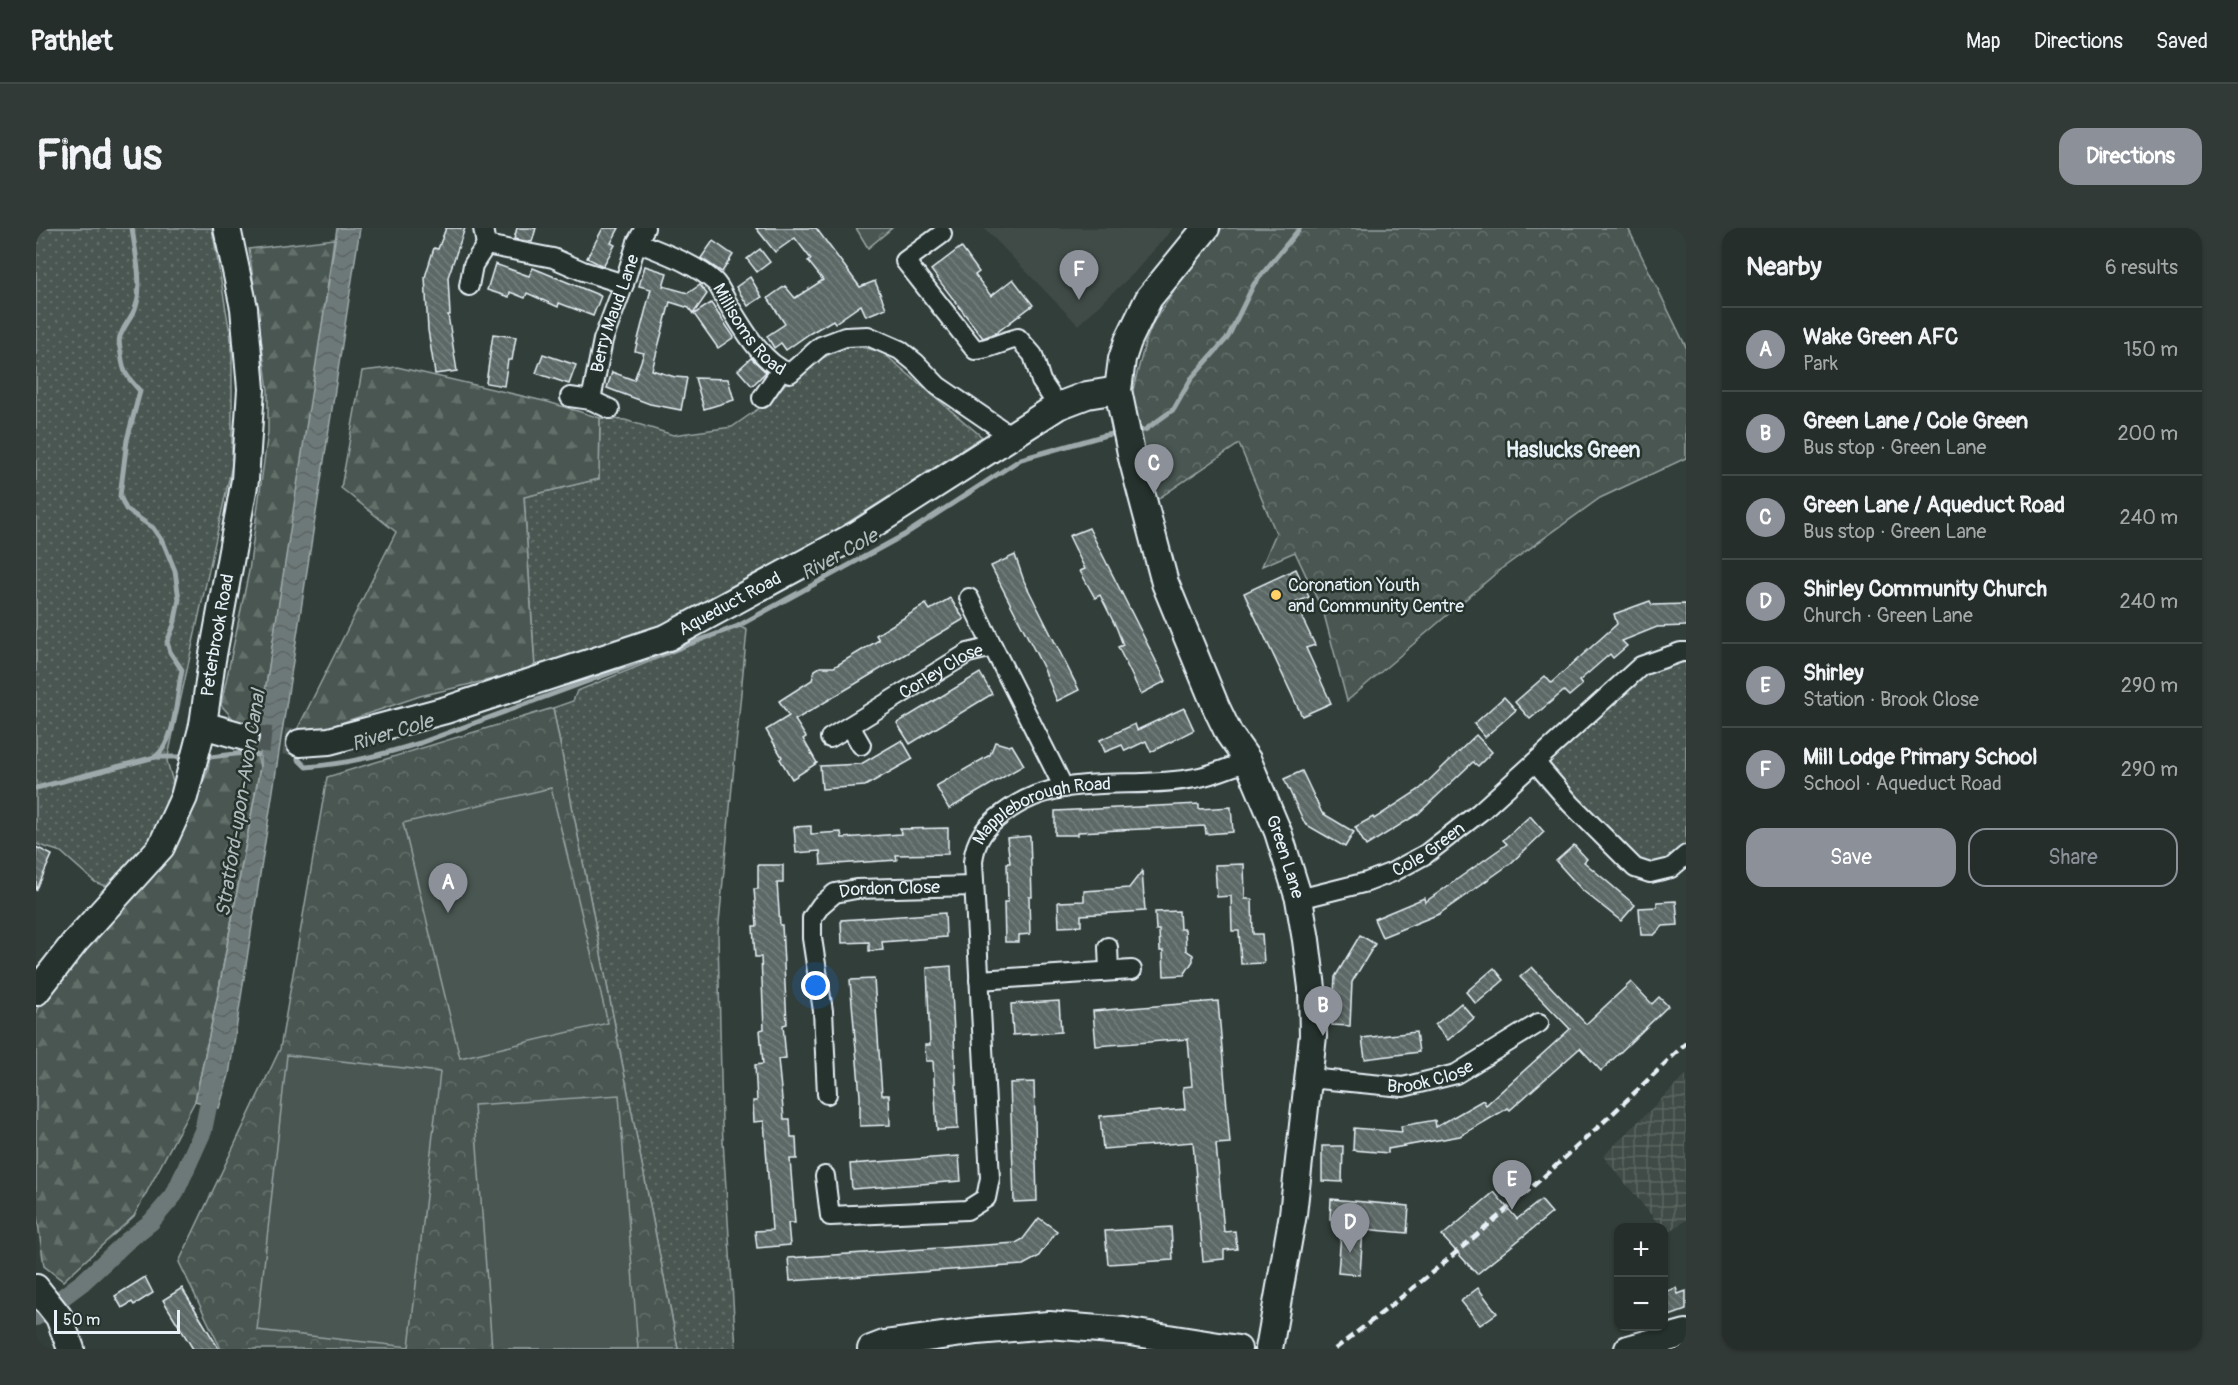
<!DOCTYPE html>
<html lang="en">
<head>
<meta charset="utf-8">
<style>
  :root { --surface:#262e2b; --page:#323a37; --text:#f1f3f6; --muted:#a4a8a9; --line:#424a47; --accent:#8c9099 }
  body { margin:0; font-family:Pangolin,sans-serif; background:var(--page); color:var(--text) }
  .controls { position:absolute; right:18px; bottom:18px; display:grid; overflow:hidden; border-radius:12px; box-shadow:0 2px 4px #0004 }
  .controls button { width:54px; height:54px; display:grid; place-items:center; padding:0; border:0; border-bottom:2px solid var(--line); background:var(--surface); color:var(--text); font:30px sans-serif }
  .scale { position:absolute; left:18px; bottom:15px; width:126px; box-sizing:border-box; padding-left:6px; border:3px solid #e8f1f8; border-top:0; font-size:16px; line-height:21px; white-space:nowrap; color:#e8f1f8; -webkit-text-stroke:4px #26332d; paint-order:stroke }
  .you { position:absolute; left:780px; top:758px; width:21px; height:21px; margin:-15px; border:4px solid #fff; border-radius:50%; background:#1a73e8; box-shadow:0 0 0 9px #1a73e833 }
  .badge { display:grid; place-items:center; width:39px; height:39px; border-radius:50%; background:var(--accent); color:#fff; font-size:20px; font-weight:700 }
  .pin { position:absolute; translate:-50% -50px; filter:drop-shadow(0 2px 3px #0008) }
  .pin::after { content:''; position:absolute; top:32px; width:21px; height:18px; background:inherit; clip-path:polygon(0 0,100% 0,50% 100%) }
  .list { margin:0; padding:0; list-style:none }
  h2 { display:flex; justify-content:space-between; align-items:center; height:78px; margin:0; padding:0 24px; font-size:26px }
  h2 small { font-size:20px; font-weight:400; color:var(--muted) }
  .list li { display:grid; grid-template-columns:39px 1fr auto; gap:18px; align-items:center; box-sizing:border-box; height:84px; padding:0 24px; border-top:2px solid var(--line) }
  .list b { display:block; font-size:22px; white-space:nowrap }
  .list p { margin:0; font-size:20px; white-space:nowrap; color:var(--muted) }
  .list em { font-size:20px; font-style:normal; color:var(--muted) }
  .actions { display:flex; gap:12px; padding:18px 24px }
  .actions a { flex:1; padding:14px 0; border:2px solid var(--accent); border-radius:18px; text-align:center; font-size:21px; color:var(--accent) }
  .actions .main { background:var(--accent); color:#fff }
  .map { position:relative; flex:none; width:1650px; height:1121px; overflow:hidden; border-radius:18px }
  header { display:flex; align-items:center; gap:36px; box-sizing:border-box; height:84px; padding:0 30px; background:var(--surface); border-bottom:2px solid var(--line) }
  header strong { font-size:28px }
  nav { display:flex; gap:33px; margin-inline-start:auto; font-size:21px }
  .intro { display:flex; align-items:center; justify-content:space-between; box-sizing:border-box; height:144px; padding:0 36px }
  h1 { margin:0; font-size:42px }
  .button { padding:15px 27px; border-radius:18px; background:var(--accent); color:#fff; font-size:21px; font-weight:700 }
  main { display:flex; gap:36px; padding:0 36px }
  aside { flex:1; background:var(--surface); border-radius:18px; box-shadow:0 2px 4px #0004 }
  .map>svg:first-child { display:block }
</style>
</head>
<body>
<header>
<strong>Pathlet</strong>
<nav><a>Map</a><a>Directions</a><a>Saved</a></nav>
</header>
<div class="intro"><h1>Find us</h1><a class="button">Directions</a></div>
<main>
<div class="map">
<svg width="1650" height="1121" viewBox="0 0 1650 1121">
  <defs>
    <pattern id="industrial-grid" width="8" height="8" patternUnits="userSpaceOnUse" patternTransform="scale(1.5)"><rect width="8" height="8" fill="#3f4b46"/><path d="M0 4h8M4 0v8" fill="none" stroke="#5b6561"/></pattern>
    <pattern id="grass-dots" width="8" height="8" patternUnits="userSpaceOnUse" patternTransform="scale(1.5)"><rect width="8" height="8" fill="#495651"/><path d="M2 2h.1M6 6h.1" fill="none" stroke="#636f6b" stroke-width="1.8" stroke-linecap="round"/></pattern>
    <pattern id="forest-firs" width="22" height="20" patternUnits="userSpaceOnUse" patternTransform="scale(1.5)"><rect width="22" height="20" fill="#495651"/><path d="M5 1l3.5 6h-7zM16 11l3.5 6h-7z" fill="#636f6b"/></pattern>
    <pattern id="park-crowns" width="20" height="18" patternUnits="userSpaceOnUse" patternTransform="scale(1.5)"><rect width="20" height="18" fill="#495651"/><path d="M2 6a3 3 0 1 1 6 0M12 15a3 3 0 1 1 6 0" fill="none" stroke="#636f6b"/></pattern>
    <pattern id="water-waves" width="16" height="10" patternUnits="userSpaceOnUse" patternTransform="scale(1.5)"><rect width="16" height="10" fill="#6d7978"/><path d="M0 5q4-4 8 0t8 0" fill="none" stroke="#5b6363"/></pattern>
    <pattern id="building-back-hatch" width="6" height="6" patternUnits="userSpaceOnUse" patternTransform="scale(1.5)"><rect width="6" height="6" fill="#5c6865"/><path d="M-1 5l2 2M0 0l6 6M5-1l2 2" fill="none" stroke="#737e7c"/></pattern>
  </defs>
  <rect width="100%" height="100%" fill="#323e39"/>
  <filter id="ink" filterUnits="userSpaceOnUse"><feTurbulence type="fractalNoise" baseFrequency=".0167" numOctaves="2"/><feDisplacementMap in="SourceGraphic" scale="12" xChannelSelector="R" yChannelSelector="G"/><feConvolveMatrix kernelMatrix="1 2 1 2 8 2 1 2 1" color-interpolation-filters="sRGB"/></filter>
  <g filter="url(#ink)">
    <path fill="#3f4b46" d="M948,0h189l-40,46 -55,51z"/>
    <path fill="url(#industrial-grid)" d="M1650,847v145l-20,14 -2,-6 -3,-1 -58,-71z"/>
    <g fill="url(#grass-dots)" stroke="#98a4a4" stroke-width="1.5">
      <path d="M0,0h176l20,117v120l-65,296 7,25 -13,35 -16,31 -35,36 -15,-6 -34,-30 -25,-8z"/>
      <path d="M816,117l30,7 100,85c-94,60 -188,123 -289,174 -50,25 -105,41 -158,58l-11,-172 75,-18 1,-61 25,2 48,15 59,-8 33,-23 19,-19 40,-28z"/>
      <path d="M702,398l9,4 -29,303 4,191 14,225h-58l-125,-641 20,-7 4,-10z"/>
      <path d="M1650,424v203l-36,18 -115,-111 106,-96z"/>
    </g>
    <g fill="url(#forest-firs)" stroke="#98a4a4" stroke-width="1.5">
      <path d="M298,11l-18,132 -56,353 -24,-2 -15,-17 28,-134 19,-139v-42l-19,-141z"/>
      <path d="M361,139l151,35 52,16 -1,61 -75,18 11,172 -115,27 -120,41 -3,-7 99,-198 -55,-44 21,-117z"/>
      <path d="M208,525l13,2 3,12 -42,227 -23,107 -61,115 -71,65 -19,-15 -8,-57v-199l73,-93 68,-72 31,-75 2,-13z"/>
    </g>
    <g fill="url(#park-crowns)" stroke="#98a4a4" stroke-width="1.5">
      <path d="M820,0h36l-24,20z"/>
      <path d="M1186,0h406l58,119v111l-86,40 -99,71 -154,132 -23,-87 -29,-62 -33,14 14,-33 -37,-89 -83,56 -18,-56 -7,-47 14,-54 9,-22 31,-46z"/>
      <path d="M517,480l125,641h-457l-42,-87 101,-213 47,-272z"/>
    </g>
    <g fill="#495651" stroke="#98a4a4" stroke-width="1.5">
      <path d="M515,560l57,235 -148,35 -57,-235z"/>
      <path d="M251,827l153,17 -31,275 -152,-17z"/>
      <path d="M583,867l19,254h-146l-18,-244z"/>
    </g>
    <path fill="url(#water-waves)" stroke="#9ea9ab" stroke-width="1.5" d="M301,0h23l-131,847 -10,33 -24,-7 23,-107 42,-226v-44z"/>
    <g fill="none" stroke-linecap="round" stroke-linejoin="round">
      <g stroke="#9ea9ab" stroke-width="5">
        <path d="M96,0c3,23 9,47 6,70 -2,15 -10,21 -16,34 -5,8 -2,14 -1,22 3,21 5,21 19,37l-13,49 -7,56 6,13 27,19 11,16 11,27 4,28 -5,26 -7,17 3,10 12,18c-6,25 -5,71 -27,87"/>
        <path d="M1098,203l11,-1 29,-21 17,-30 37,-42 26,-53 46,-56"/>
        <path d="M174,529l34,-4 13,2"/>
        <path d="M262,531l8,8c41,-3 75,-12 114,-24l318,-117 166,-91 117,-76 85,-24 13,-2"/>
        <path d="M0,560l119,-31h30"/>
      </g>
      <path stroke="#6d7978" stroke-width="18" d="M0,1089l47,-35 44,-41 24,-19 23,-27 29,-64 10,-49"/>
    </g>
    <g fill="url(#building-back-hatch)" stroke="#e8f1f8" stroke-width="1.5">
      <path d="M410,0h19l-17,49 2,38h-2l9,56 -22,3 -7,-44 -3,-53 9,-29 4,1z"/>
      <path d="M481,0h19l-4,14 -18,-3z"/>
      <path d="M567,0h16l-8,15 4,2 -12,21 -16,-8z"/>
      <path d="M720,0h60l44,59 15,-6 11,27 -20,8 -5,-11 -26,18 -2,-3 -24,14 -23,16 -5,-7 -7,5 -7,-12 18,-12 -17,-26 17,-12 10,12 28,-18 -15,-19 3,-2 -16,-21 -20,14z"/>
      <path d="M677,13l20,14 -11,17 -21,-14z"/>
      <path d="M925,19l18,25 -4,3 16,21 22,-17 20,26 -37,28 -13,5 -52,-68z"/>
      <path d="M724,21l10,13 -13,10 -10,-13z"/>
      <path d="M459,36l34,12 4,-8 68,28 -8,20 -34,-13 -1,4 -31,-14 -2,5 -15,-6 -1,5 -22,-7z"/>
      <path d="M609,38l22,7 -4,13 25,7 12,-8 7,9 -14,20 -4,-6 -19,-6 -18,68 23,7 12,1 -6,32 -31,-6 -43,-16 5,-16 22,8 10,-27 -9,-2 16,-62 -12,-3z"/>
      <path d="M714,49l12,20 -14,9 -12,-19z"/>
      <path d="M675,75l23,34 -16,11 -24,-34z"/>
      <path d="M457,106l23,3 -4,23h-4l-4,26 -18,-3z"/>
      <path d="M507,126l33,11 -7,19 -33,-11z"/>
      <path d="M715,130l15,14 -14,14 -14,-16z"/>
      <path d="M659,150l33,1 6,21 -30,9z"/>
      <path d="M1053,300l77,153 -25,13 -23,-47 5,-2 -6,-16 -17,-34 -5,3 -15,-27 5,-2 -16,-33z"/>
      <path d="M979,327l9,26 55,109 -22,11 -14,-34 -52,-101z"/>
      <path d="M1260,341l13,28 -14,6 20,42 -9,3 25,55 -29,13 -58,-123z"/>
      <path d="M914,370l14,21 -169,101 11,17 -3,2 14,24 -25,16 -12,-20 2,-2 -16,-27 23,-14 -10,-15 33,-21 3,-10 5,-3h14l45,-27 -3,-5 50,-31 4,6z"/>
      <path d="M1614,373l2,4 34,-1v22l-29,1 -35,14 5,5 -14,12 -3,-4 -31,27 3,4 -13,11 -5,-5 -34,28 -15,-17 30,-26 6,7 66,-59 -3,-10z"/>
      <path d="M944,445l12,21 -82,50 -13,-21z"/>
      <path d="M1468,469l12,13 -31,27 -11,-13z"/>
      <path d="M1148,480l10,22 -43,22 -5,-11 -21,10 -3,-6 -17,7 -5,-12 35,-16 2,6z"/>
      <path d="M1440,507l16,17 -14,14 -5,-4 -55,52 -52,32 -11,-19 18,-10 1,2 46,-30z"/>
      <path d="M866,512l11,19 -48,27 -43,3 -2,-23 41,-2z"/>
      <path d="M959,514l14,4 3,-1 12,20 -75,44 -13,-23 54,-31z"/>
      <path d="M1266,543l20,42 32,19 -9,15 -40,-23 -21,-45z"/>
      <path d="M1163,576v5l32,-2 2,25 -27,2 -1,-8 -127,6v3h-23v-24z"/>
      <path d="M1494,588l14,16 -34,32 -71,50 -57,23 -8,-18 50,-21 1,4 82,-58 -4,-4z"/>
      <path d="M775,598v8l30,-2 1,6 59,-4 -1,-5 48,-1v26l-52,1 1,5 -76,5 -1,-14 -24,2 -2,-26z"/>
      <path d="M994,608l2,61h-3l1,37 -11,1v7h-14l-1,-40h4l-1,-39h3l-3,-25z"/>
      <path d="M1538,617l13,14 -3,3 51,43 -14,16 -39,-31 -26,-29z"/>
      <path d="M0,619l16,8 -16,36z"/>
      <path d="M1208,636l1,35h7l1,35h9l2,29 -23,1 -2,-33h-7l-1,-35 -14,1 -2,-32z"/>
      <path d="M722,637h25v18h-6l3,42h2l5,99 -4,1 3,33 -8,1 6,60h6l1,18h5l1,22h-7l5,64h-7l2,22 -33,3 -2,-17 17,-1 -8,-109 -10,1 -1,-21h4l-2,-36 8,-1 -3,-34 4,-1 -3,-72h-6l-2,-31h4l-3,-37h4z"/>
      <path d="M1106,643l3,40 -64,4v11l-22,1 -1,-25 26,-1v-10l45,-3z"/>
      <path d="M1640,673l2,24 -15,1 -9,9h-13l-2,-27 18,-1v-5z"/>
      <path d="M1143,683l1,18h5l1,21 7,5v6l-9,14 -20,1 -1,-25h-3l-1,-21h-3l-1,-18z"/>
      <path d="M909,685l1,24 -64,5 1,8 -14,1v-9l-27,1 -1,-23z"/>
      <path d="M1324,707l15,9 -23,38 -2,44 -18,-1 3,-48z"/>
      <path d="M915,738l7,163 -21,1 -4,-69h-7l-1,-16h5l-3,-77z"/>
      <path d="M1496,739l54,57 45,-42 21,22 7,-7 9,9 -67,65 -21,-23 -70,62 -2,-2 -48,28 -72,13v4l-35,-3 1,-22 48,4 -1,-6 34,-6 1,7 47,-27 3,5 84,-76 -50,-52z"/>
      <path d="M1458,740l10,12 -28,24 -10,-12z"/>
      <path d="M838,751l8,116h7l1,30 -30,1v-30l-10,-116z"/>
      <path d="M1023,773l2,31 -48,3 -2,-31z"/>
      <path d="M1182,773l12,142 -14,1 8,88 11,-1 2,18 -13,1v9l-21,2 -10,-119 -90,7 -3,-33 85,-7 -2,-22 9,-1 -4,-47 -92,7 -3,-35z"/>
      <path d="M1425,775l13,15 -26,22 -13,-15z"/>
      <path d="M1380,804l3,20 -54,7 -3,-21z"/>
      <path d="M998,854l3,119 -23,1 -4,-119z"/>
      <path d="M1286,918h21l-1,36 -20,-1z"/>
      <path d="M923,928l2,25 -109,8 -2,-25z"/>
      <path d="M1458,964l23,27 24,-19 11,13 -75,61 -35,-38z"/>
      <path d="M1295,971l78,7 -2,27 -44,-4 -3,46 -22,-2 4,-53 -12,-1z"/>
      <path d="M1003,990l18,13 -19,26 -15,8 -233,16 -2,-23 228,-15 7,-4z"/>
      <path d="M1135,999l2,33 -65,4 -3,-33z"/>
      <path d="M109,1049l8,16 -19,12 -2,-3 -10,6 -7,-12z"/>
      <path d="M146,1060l37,61h-26l-30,-49z"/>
      <path d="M1442,1060l19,25 -17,12 -19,-24z"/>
      <path d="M1640,1060l2,6 8,-3v19l-22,8v-26z"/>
    </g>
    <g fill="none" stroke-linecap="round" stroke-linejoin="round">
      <path stroke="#4d5956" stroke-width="26" stroke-dasharray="26 13" stroke-linecap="butt" d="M209,509l55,6"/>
      <g stroke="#e8f1f8" stroke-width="22">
        <g id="street">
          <path d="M447,0l3,17 67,13 30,13 41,13"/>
          <path d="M906,6l-37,27 70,89c13,0 29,-9 43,-12l15,17 8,26 17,25"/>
          <path id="s1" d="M601,14c26,11 57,21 78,40 5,5 8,13 12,20 14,23 35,62 63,71l31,-27 24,-9 23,-1 32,14 16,13 22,23 73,50"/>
          <path d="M433,58l4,-21 13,-20"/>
          <path d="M534,169l21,3 19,9"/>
          <path d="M726,170l19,-28"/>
          <path id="s2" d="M555,172l12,-60 21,-56 13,-42 8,-14"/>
          <path d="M933,370l24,49"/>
          <path d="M814,498l11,19"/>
          <path id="s3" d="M794,510l138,-85 25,-6 71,141"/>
          <path d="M1499,534l36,42 64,64 15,5 21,-5 15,-13"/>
          <path id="s4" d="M1263,671l68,-17 26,-10 33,-18 54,-42 161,-146 40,-14h5"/>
          <path d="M1072,719l1,24"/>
          <path d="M943,752l153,-10"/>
          <path id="s5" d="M1273,850l94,9 53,-13 83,-51"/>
          <path id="s6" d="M791,866l-4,-83 -11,-73v-20l9,-13 14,-12 21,-4 118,-3"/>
          <path id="s7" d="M789,948l5,40 137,-6 19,-12 4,-20 -17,-316c2,-23 13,-36 31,-49 57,-43 125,-22 191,-35 18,-3 35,-11 53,-17"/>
        </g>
      </g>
      <g stroke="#e8f1f8" stroke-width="30">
        <g id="secondary">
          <path id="s8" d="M1170,0l-57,70 -7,14 -14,29 -6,18 -4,31 14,68 33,125 51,124 13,27 19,27 30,71 21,67 7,41 6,48 1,48 -20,178 -24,135"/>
          <path d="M167,497l42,12"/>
          <path id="s9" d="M264,515l29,-2 117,-31 222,-73 190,-103 200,-128 29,-11 31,-5"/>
          <path id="s10" d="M0,764l39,-50 86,-95 23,-50 19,-72 9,-65 33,-180 6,-91 -7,-81 -17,-80"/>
          <path d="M0,1060l23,29 12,32"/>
          <path d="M835,1121l13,-5 93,-13 72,-6 75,6 114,18"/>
          <path d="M1592,1121l58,-16"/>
        </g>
      </g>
      <use href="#street" stroke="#26332d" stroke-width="18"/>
      <use href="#secondary" stroke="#26332d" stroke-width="26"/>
      <path stroke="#e8f1f8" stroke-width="4.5" stroke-dasharray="9 4.5" stroke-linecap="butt" d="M1299,1121c124,-94 240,-197 351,-306"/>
    </g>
  </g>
  <circle fill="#ffd166" stroke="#26332d" stroke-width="2" cx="1240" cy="367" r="6"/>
  <g text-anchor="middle" stroke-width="5" stroke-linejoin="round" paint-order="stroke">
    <g font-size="18" fill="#e8f1f8" stroke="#26332d">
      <text dy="6" stroke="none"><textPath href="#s2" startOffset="90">Berry Maud Lane</textPath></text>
      <text dy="6" stroke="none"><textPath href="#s1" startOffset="147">Millisoms Road</textPath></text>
      <text dy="6" stroke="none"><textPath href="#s9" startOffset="454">Aqueduct Road</textPath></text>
      <text dy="6" stroke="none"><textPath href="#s10" startOffset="412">Peterbrook Road</textPath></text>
      <text dy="6" stroke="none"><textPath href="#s3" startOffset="130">Corley Close</textPath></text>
      <text dy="6" stroke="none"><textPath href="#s7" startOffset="633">Mappleborough Road</textPath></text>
      <text dy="6" stroke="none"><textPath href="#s4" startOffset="140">Cole Green</textPath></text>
      <text dy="6" stroke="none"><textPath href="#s8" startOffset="687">Green Lane</textPath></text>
      <text dy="6" stroke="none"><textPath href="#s6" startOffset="266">Dordon Close</textPath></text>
      <text dy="6" stroke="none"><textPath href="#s5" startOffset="123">Brook Close</textPath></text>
    </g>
    <g font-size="18" fill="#e8f1f8" stroke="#26332d" text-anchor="start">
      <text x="1252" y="363">Coronation Youth<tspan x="1252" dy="21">and Community Centre</tspan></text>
    </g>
    <g font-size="20" font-style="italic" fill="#b1bbbe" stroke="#26332d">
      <text transform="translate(803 326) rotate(-29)" y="7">River Cole</text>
      <text transform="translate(356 504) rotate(-17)" y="7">River Cole</text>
      <text transform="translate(204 575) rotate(-81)" y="7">Stratford-upon-Avon Canal</text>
    </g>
    <g font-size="21" font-weight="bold" fill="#e8f1f8" stroke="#26332d">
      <text x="1537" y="229">Haslucks Green</text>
    </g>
  </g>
</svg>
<div class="controls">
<button>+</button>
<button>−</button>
</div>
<div class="scale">50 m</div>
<div class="you"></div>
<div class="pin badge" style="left:412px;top:685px">A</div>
<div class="pin badge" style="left:1287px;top:808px">B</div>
<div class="pin badge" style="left:1118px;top:266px">C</div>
<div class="pin badge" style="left:1314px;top:1025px">D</div>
<div class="pin badge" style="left:1476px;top:982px">E</div>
<div class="pin badge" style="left:1043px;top:72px">F</div>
</div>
<aside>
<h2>Nearby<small>6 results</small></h2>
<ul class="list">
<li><span class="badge">A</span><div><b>Wake Green AFC</b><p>Park</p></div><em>150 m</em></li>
<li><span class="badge">B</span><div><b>Green Lane / Cole Green</b><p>Bus stop · Green Lane</p></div><em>200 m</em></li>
<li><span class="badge">C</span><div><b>Green Lane / Aqueduct Road</b><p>Bus stop · Green Lane</p></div><em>240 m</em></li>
<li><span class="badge">D</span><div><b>Shirley Community Church</b><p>Church · Green Lane</p></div><em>240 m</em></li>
<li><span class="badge">E</span><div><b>Shirley</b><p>Station · Brook Close</p></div><em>290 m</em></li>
<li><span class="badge">F</span><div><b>Mill Lodge Primary School</b><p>School · Aqueduct Road</p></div><em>290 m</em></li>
</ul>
<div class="actions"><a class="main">Save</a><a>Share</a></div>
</aside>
</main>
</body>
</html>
